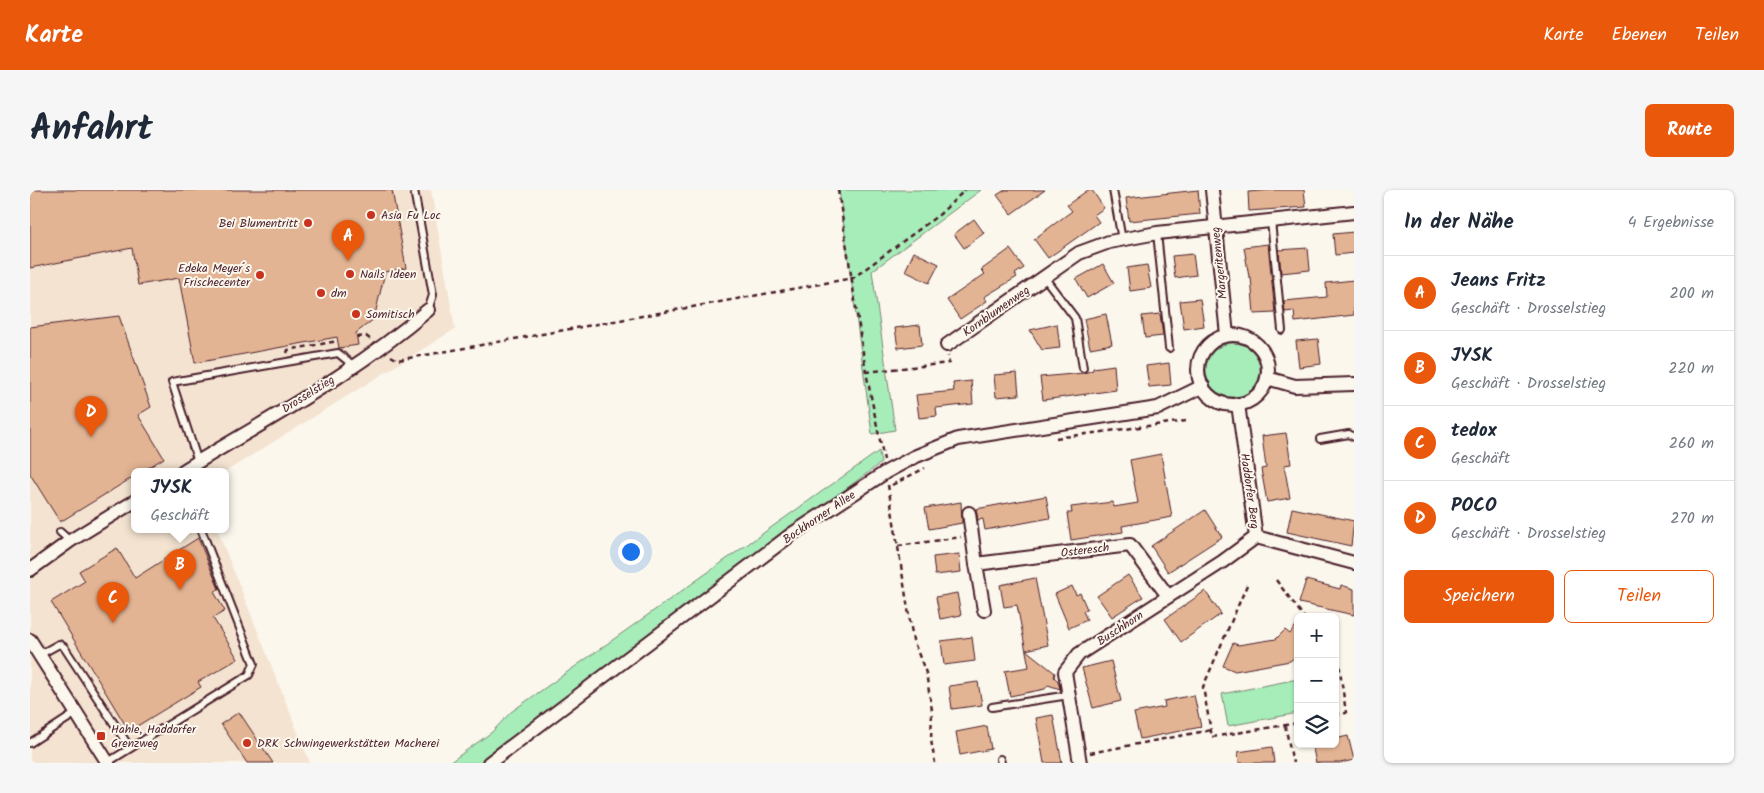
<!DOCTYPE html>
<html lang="de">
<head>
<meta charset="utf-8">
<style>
  :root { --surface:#fff; --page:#f6f6f7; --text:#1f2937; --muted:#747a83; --line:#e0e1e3; --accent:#ea580c }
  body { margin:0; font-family:Kalam,sans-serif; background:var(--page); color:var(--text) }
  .controls { position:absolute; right:15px; bottom:15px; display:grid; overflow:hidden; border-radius:8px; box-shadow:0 1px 4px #0004 }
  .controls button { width:45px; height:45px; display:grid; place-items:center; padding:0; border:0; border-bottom:1px solid var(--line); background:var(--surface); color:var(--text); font:25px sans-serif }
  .you { position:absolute; left:600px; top:361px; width:18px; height:18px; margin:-12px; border:4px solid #fff; border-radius:50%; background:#1a73e8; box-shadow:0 0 0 8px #1a73e833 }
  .badge { display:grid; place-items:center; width:32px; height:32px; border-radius:50%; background:var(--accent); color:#fff; font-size:16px; font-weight:700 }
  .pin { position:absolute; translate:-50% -41px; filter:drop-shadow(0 1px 2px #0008) }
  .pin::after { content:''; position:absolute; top:26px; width:18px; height:15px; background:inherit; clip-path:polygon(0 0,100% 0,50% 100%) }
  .popup { position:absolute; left:101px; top:278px; width:98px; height:65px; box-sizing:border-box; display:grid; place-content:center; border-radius:8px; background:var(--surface); filter:drop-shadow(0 1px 4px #0005); font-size:16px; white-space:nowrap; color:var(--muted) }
  .popup b { font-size:19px; color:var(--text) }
  .popup::after { content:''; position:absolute; left:50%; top:100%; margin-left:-10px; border:10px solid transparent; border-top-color:var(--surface) }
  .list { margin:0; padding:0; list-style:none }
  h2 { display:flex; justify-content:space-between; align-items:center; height:65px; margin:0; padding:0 20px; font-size:21px }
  h2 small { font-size:16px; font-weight:400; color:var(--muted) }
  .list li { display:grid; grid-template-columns:32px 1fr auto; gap:15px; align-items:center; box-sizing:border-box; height:75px; padding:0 20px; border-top:1px solid var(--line) }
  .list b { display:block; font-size:19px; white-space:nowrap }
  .list p { margin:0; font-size:16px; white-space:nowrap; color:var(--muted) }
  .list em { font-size:16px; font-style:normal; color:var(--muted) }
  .actions { display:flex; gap:10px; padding:15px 20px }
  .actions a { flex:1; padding:11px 0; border:1px solid var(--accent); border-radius:8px; text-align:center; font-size:18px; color:var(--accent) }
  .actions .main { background:var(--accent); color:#fff }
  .icon { flex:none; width:28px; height:28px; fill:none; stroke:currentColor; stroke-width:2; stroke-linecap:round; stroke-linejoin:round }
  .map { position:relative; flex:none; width:1324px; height:573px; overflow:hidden; border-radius:8px }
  header { display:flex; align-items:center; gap:30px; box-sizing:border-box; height:70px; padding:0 25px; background:var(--accent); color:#fff }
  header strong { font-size:24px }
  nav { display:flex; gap:28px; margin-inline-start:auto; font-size:18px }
  .intro { display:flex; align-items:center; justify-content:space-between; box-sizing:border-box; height:120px; padding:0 30px }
  h1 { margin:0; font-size:35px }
  .button { padding:12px 22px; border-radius:8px; background:var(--accent); color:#fff; font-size:18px; font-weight:700 }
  main { display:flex; gap:30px; padding:0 30px }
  aside { flex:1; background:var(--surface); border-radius:8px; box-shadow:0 1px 4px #0004 }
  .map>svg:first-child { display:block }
</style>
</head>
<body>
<header>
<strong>Karte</strong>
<nav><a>Karte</a><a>Ebenen</a><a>Teilen</a></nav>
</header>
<div class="intro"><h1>Anfahrt</h1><a class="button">Route</a></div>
<main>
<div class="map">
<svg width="1324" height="573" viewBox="0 0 1324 573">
  <rect width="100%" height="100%" fill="#fbf7ec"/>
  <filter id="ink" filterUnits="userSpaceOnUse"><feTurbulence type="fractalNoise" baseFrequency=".02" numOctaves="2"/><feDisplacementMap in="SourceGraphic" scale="10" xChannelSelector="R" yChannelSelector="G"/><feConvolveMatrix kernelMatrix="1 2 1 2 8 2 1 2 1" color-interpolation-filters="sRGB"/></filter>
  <g filter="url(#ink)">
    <path fill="#f4e3d1" d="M0,0h401l24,139 -230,143 -90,-1v58h82l93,234h-280z"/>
    <g fill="#a7edb9" stroke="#788672">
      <path d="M809,0h43l1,2 4,-2h94l-109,81 23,159 -23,4z"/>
      <circle cx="1203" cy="180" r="27"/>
      <path d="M849,261l2,12 -200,147 -104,82 -97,71h-31l43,-31 19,-20z"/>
      <path d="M1268,489v34l-70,13 -6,-32z"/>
    </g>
    <g fill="#e3b493" stroke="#4a1f2b">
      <path d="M0,0h362l14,78 -21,4 -11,47 -18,14 2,12 -19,3 -2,-11 -142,26 -16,-85 -41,7 -6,-37 -102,20z"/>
      <path d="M975,0h40l-34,24 -14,-19z"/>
      <path d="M1058,0h4l12,18 -10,7 5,7 -51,36 -14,-19 38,-28 -5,-6z"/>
      <path d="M1168,0l2,24 -71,7 -3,-23z"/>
      <path d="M1242,0h32l2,17 -57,4 -1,-19z"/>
      <path d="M944,29l10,14 -20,15 -10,-14z"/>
      <path d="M1324,42v21l-19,2 -2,-21z"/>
      <path d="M1238,54l7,69 -21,1 -3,-37h-2l-5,-30z"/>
      <path d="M1278,58l2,22 -29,3 -2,-23z"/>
      <path d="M980,59l14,19 -9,6 2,3 -33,20 3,4 -27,18 -13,-19 38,-26 -4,-4z"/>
      <path d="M884,62l25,12 -10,19 -24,-12z"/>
      <path d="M1163,64l3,21 -21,3 -3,-22z"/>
      <path d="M1073,74l11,19 -27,15 -11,-19z"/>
      <path d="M1117,75l4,23 -21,3 -3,-23z"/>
      <path d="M1324,90v35l-59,7 -1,-11 -9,1 -1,-11 43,-4 -1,-14z"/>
      <path d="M1170,109l4,27 -20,3 -4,-28z"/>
      <path d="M1076,124l6,30 -22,4 -6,-29z"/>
      <path d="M1130,124l3,22 -18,2 -3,-22z"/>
      <path d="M89,126l32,91 -13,8 26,43 -21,13h-8v5l-75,46 -30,-48v-147z"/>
      <path d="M1027,134l3,24 -18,2 -12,-20z"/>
      <path d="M890,135l2,20 -24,3 -3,-20z"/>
      <path d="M1288,149l3,25 -22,3 -3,-26z"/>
      <path d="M1139,173l2,22 -22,2 -3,-21z"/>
      <path d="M1084,175l2,25 -73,10 -3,-23 44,-4 9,-3v-2z"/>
      <path d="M987,183l2,22 -23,2 -2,-22z"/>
      <path d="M941,191l2,23 -37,4 1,8 -18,2 -3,-23 38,-4 -1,-8z"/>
      <path d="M1256,243l5,31 -7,1 6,33 -23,4 -6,-33 5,-1 -4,-32z"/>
      <path d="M1131,264l11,63 -50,9 1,6 -52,8 -4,-27h5l-1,-6 42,-5 1,5 24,-4 -8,-43z"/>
      <path d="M1016,306l4,22 -65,12 -2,-11 -5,1 -2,-11z"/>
      <path d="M931,312l1,21 -33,6 -4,-21z"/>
      <path d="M1262,318l62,13 -3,25 -64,-14z"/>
      <path d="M1175,320l17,27 -54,35 -17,-26z"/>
      <path d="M168,348l21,51 -5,3 11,19 -12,7 25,41 -40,23 3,5 -72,44 -78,-129 34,-21 -6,-10 38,-23 18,30z"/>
      <path d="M929,364l2,18 -26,3 -2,-18z"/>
      <path d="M1098,385l15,22 -31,20 -15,-21z"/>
      <path d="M1005,388l13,67 -22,5 29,23 -1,4 4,4 2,8 -12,-4 -3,4 -35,7 -5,-25 24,-4 -12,-62 -13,2 -4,-22z"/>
      <path d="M1276,390l34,9 1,-4 13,4v26l-55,-12z"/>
      <path d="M1042,396l4,9 4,-2 7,16 -4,2 4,9 -18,8 -14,-34z"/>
      <path d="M1175,401l16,23 -40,28 -16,-23z"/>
      <path d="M927,403l4,22 -21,4 -4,-22z"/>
      <path d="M1268,433v32l-8,6 -55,10 -12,-5 10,-23 5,2 38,-6 9,-9 5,4z"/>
      <path d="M942,447l3,24 -31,4 -3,-24z"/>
      <path d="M1081,471l10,40 -28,7 -11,-40z"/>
      <path d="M948,492l4,23 -30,4 -3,-23z"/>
      <path d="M1164,505l7,32 -61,12 -6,-26 31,-6 -1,-6z"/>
      <path d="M209,522l34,51h-26l-26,-39z"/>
      <path d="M1023,525l9,48h-18l-8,-45z"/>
      <path d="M957,536l4,23 -31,6 -4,-23z"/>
      <path d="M1318,546l6,24 -14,3h-24l-4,-19h23v-5z"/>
      <path d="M1242,557l2,16h-35l-1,-11z"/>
    </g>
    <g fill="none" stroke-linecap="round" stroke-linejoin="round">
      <g stroke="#4a1f2b" stroke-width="10">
        <g id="service">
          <path d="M384,0l19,105 -5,15"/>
          <path d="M1083,0l9,50"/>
          <path d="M1241,31l11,109"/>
          <path d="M1127,43l12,115"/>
          <path d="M1014,87l31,41 8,50"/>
          <path d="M1290,249l29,-5 5,3"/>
          <path d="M168,272l-26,-80 166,-29 16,13"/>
          <path d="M30,342l10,9"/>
          <path d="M9,465l20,-11 5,3 66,101"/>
          <path d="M962,517l77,-12"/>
          <path d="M0,553l46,-30"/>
          <path d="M970,569l1,4"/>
          <path d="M78,572l141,-87 5,-11 -53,-135"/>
        </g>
      </g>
      <g stroke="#4a1f2b" stroke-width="16">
        <g id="minor">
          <path d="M1182,0l15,145"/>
          <circle cx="1203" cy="180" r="35"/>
          <path d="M917,155l132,-92 30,-11 48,-9 197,-21"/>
          <path d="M1237,188l28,8 59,-2"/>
          <path d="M1208,214l18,133 98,26"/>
          <path d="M153,281c83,-51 171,-97 245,-161"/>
          <path d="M939,323l7,51"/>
          <path d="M0,380l40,-29 65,-40"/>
          <path d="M954,420l-8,-46 154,-19 38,51"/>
          <path d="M0,450l78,123"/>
          <path d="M459,573l303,-229 94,-62 28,-15 44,-18 200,-31 45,-22"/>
          <path d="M1050,573l-15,-91 14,-18 143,-92 34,-25"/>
        </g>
      </g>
      <g stroke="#4a1f2b" stroke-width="2.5" stroke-dasharray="5 4" stroke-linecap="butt">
        <path d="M808,0l28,182 18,88"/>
        <path d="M327,147l9,-1 5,4"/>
        <path d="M257,163l1,-3 50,-9"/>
        <path d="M361,166l7,4 455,-82 87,-64 25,-24"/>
        <path d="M836,182l83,-9 -1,-7"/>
        <path d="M1026,248l130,-17"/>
        <path d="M858,295l25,155 13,33 6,37 -1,30 4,23"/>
        <path d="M862,295l33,-17"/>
        <path d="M868,356l63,-9"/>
        <path d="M1246,390l28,37"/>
        <path d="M1217,395l-44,102 9,50 86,-14"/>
        <path d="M1305,468l4,5 7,50 -11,2"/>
        <path d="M1255,535l8,38"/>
        <path d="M1060,563l121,-23"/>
      </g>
      <use href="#service" stroke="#fbf7ec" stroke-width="6"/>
      <use href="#minor" stroke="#fbf7ec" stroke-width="12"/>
    </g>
  </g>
  <g fill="#c8321e" stroke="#fbf7ec" stroke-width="2">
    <circle cx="341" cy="25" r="5"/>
    <circle cx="278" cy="33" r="5"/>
    <circle cx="320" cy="84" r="5"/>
    <circle cx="230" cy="85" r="5"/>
    <circle cx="291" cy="103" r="5"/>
    <circle cx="326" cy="124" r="5"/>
    <rect x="66" y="541" width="10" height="10" rx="2.5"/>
    <circle cx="217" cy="553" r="5"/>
  </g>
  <g text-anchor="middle" stroke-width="4" stroke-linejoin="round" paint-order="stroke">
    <g font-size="12" fill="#4a1f2b" stroke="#fbf7ec" text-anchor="start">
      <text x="351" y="29">Asia Fu Loc</text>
      <text x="268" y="37" text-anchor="end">Bei Blumentritt</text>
      <text x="220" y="82" text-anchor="end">Edeka Meyer´s<tspan x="220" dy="14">Frischecenter</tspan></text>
      <text x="330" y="88">Nails Ideen</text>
      <text x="301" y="107">dm</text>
      <text x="336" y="128">Somitisch</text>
      <text x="81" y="543">Hahle, Haddorfer<tspan x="81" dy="14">Grenzweg</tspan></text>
      <text x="227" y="557">DRK Schwingewerkstätten Macherei</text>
    </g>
    <g font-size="12" fill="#4a1f2b" stroke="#fbf7ec">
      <text transform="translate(1189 73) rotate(-96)" y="4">Margeritenweg</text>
      <text transform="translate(966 121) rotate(-35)" y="4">Kornblumenweg</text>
      <text transform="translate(278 204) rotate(-32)" y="4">Drosselstieg</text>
      <text transform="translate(1220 301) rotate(82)" y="4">Haddorfer Berg</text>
      <text transform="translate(789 327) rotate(-34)" y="4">Bockhorner Allee</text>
      <text transform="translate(1055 360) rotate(-7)" y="4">Osteresch</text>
      <text transform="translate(1090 438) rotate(-33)" y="4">Buschhorn</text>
    </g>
  </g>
</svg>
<div class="controls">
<button>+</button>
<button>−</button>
<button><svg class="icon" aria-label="layers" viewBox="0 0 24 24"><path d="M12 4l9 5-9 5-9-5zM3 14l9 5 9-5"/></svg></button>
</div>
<div class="you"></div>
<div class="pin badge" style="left:318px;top:71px">A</div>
<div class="pin badge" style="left:150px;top:400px">B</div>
<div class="popup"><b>JYSK</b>Geschäft</div>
<div class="pin badge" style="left:83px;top:433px">C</div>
<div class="pin badge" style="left:61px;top:247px">D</div>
</div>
<aside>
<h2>In der Nähe<small>4 Ergebnisse</small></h2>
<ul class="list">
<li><span class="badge">A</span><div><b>Jeans Fritz</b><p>Geschäft · Drosselstieg</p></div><em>200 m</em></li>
<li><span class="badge">B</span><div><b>JYSK</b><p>Geschäft · Drosselstieg</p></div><em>220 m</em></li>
<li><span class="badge">C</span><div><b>tedox</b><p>Geschäft</p></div><em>260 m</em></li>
<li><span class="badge">D</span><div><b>POCO</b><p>Geschäft · Drosselstieg</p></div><em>270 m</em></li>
</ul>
<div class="actions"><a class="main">Speichern</a><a>Teilen</a></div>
</aside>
</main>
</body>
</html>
